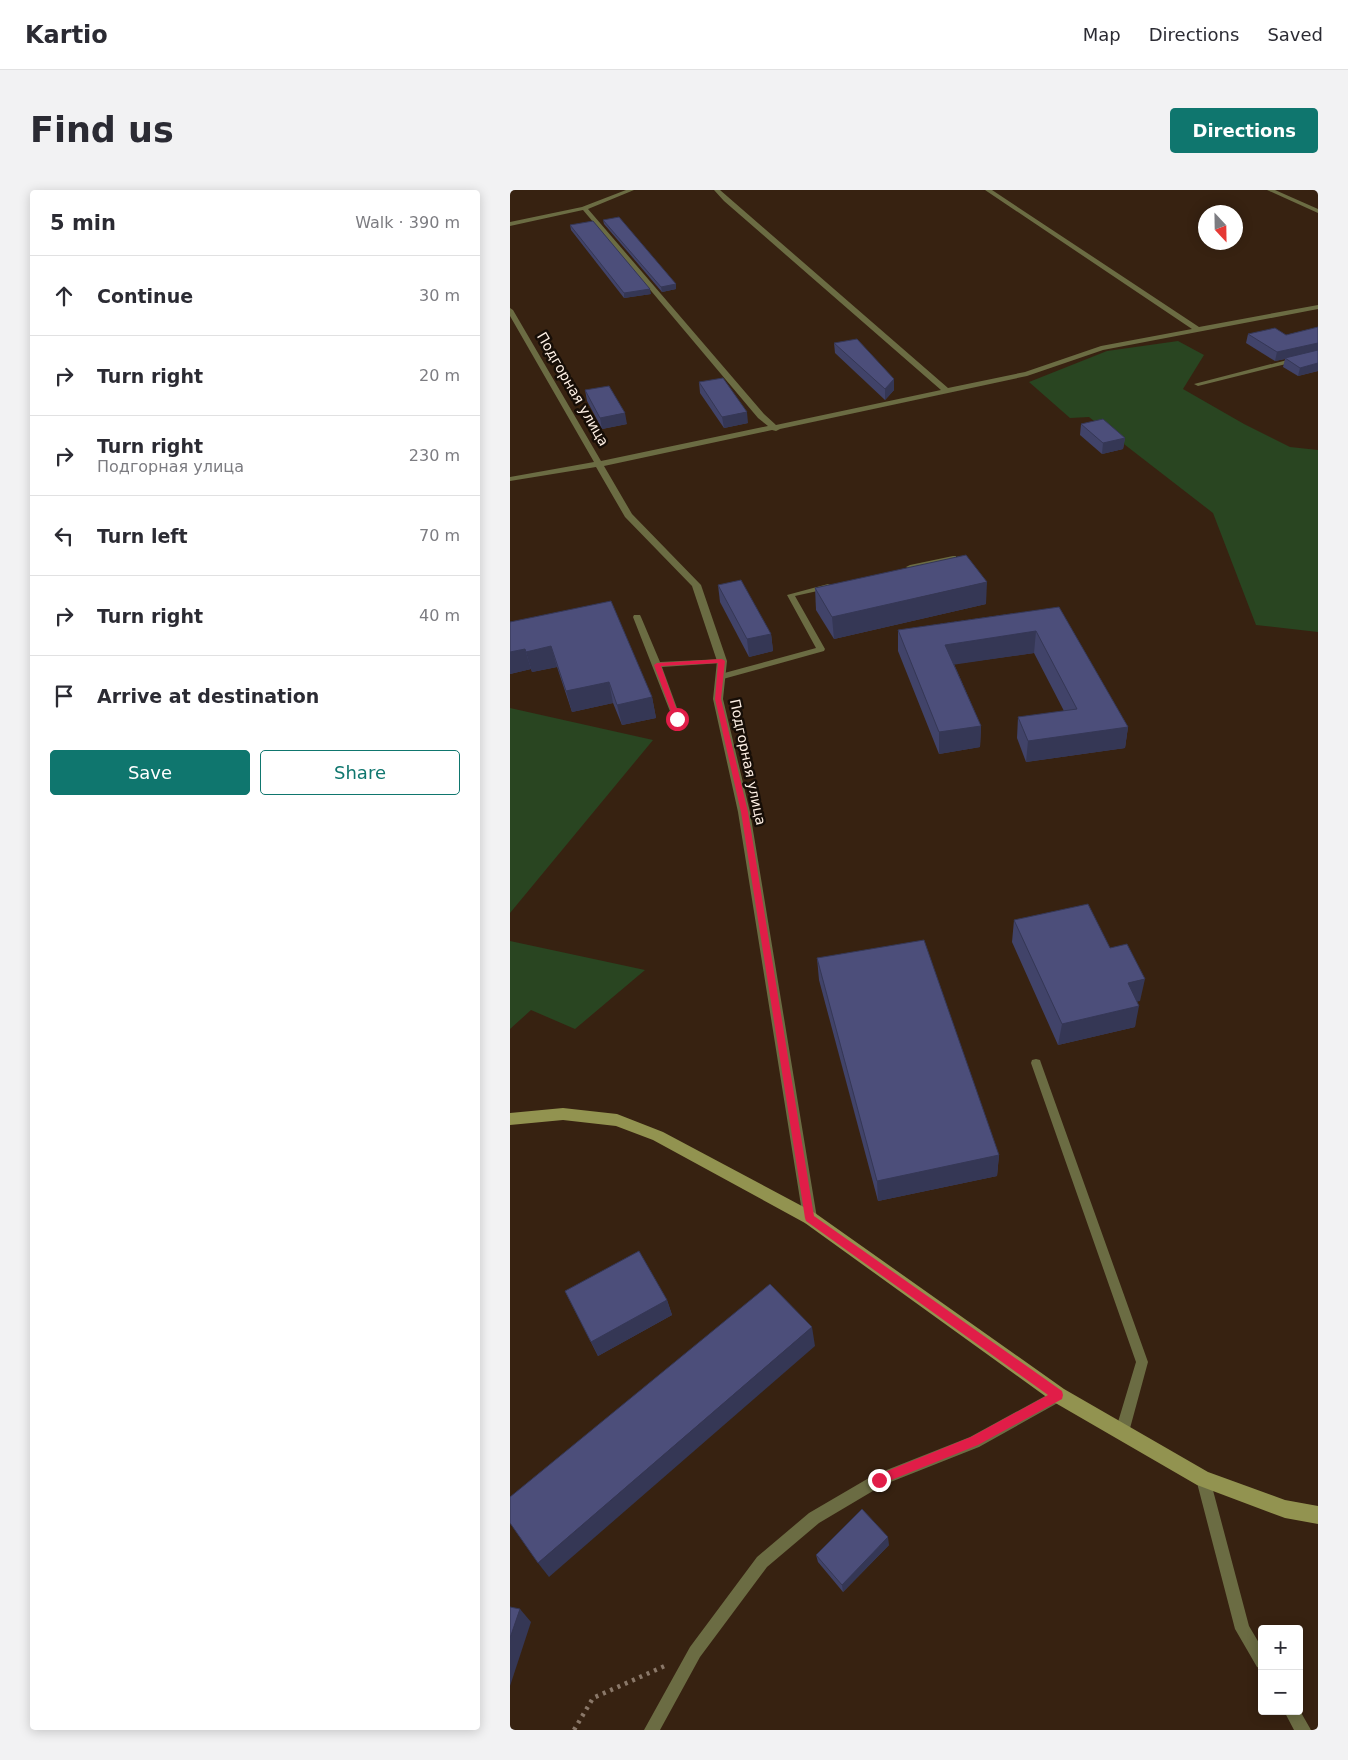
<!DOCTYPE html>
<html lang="en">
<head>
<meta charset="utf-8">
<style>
  :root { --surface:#fff; --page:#f2f2f3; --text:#2b2b33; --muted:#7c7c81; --line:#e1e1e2; --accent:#0f766e }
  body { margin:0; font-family:"DejaVu Sans",sans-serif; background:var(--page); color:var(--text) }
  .controls { position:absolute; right:15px; bottom:15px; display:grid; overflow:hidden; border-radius:5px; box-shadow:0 2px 12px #0003 }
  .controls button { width:45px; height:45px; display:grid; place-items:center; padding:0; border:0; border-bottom:1px solid var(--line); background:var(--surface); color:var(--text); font:25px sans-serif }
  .compass { position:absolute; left:688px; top:15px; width:45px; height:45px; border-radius:50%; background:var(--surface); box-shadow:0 2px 12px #0003; rotate:158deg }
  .stop { position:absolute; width:15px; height:15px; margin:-11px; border:4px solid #e11d48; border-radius:50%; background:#fff }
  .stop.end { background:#e11d48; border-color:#fff; box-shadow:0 1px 5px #0008 }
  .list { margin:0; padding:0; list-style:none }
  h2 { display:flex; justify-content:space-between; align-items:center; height:65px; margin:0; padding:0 20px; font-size:21px }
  h2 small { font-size:16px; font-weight:400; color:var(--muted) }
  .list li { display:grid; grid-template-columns:32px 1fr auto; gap:15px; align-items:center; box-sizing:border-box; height:80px; padding:0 20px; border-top:1px solid var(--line) }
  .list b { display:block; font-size:19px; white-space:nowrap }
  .list p { margin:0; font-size:16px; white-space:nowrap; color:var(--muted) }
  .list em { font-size:16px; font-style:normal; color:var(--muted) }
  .actions { display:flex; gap:10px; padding:15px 20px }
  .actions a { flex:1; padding:11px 0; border:1px solid var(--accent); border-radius:5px; text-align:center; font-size:18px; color:var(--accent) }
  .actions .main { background:var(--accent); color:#fff }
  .icon { flex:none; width:28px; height:28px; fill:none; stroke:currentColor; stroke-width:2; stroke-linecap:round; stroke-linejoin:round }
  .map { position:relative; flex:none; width:808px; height:1540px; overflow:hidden; border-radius:5px }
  header { display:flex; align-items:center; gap:30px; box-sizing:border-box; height:70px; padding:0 25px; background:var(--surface); border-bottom:1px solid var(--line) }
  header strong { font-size:24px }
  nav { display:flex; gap:28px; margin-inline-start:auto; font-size:18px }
  .intro { display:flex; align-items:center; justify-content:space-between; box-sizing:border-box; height:120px; padding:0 30px }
  h1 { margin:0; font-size:35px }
  .button { padding:12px 22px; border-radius:5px; background:var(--accent); color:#fff; font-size:18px; font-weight:700 }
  main { display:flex; gap:30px; padding:0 30px }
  aside { flex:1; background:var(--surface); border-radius:5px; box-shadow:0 2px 12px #0003 }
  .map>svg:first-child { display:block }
</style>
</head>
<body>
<header>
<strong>Kartio</strong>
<nav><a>Map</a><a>Directions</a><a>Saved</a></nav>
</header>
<div class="intro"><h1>Find us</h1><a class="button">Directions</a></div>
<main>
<aside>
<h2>5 min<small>Walk · 390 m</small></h2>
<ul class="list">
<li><svg class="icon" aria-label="ahead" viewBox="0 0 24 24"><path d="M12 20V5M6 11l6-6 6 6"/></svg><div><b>Continue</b></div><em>30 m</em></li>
<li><svg class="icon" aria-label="right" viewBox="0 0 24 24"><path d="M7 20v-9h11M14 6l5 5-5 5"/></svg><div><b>Turn right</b></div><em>20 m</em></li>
<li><svg class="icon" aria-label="right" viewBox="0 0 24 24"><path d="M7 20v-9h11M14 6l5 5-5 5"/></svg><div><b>Turn right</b><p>Подгорная улица</p></div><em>230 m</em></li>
<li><svg class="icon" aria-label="left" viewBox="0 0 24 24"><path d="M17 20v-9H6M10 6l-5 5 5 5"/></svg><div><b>Turn left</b></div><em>70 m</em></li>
<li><svg class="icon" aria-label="right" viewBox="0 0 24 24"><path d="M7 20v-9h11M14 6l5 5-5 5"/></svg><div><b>Turn right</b></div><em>40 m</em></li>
<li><svg class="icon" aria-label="arrive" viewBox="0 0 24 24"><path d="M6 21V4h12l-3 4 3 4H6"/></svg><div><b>Arrive at destination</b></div></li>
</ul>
<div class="actions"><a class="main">Save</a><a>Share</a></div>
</aside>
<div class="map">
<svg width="808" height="1540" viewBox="0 0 808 1540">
  <rect width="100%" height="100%" fill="#372211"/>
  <g fill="#294521">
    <path d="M668,151l26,14 -21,34 61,35 46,23 28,3v182l-62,-7 -43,-112 -124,-96 -19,1 -41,-36 78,-31z"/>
    <path d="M0,518l143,32 -143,173z"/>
    <path d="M0,751l135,29 -70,59 -44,-19 -21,19z"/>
  </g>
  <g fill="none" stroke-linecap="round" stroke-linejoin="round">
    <path stroke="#8a7869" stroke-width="4.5" stroke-dasharray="3 5" stroke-linecap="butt" d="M64,1540l19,-32 74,-33"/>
    <g fill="#6b6c43" fill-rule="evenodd">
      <path d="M443,366h3v4l-46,9 -4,-2 4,-2z"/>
      <path d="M318,394l4,2 -1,2 -36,8 30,53 -1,2 -101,28h-6v-4l99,-27 -29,-53z"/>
      <path d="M124,425h6l1,2 19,45 62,-3 4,2 -4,2 -60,4 19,52 -1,2 -3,1 -4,-3 -40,-102z"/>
      <path d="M526,869l4,1 1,3 107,299 -19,70 -2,5 -5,2 -5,-2 -2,-5 21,-70 -105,-299 1,-3z"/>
      <path d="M548,1199l5,1 2,5 -2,5 -84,47 -96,38 -64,38 -52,44 -67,90 -40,73h-16l46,-83 67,-90 52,-44 65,-38 96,-38z"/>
      <path d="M693,1282l5,2 2,5 39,147 13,22v21l-5,-2 -22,-38 -39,-150 2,-5z"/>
      <path d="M789,1519l12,21h-17l-10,-19h15z"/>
    </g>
    <g fill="#6b6c43" fill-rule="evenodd">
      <path d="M116,0h8l-46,19 176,205 12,11 165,-35 -217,-189 -10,-11h6l228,198 77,-16 76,-26 91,-17 -207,-139h7l207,137 119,-22v4l-215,41 -76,26 -247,53 -4,2 -4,-1 -168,36 28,48 69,71 26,76 -4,38 27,113 67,406 -2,5 -5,2 -5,-2 -2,-5 -65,-406 -25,-113 4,-38 -25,-75 -67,-69 -29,-50 -86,14v-4l84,-15 -84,-146v-8l3,2 88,151 167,-35 -10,-8 -175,-208 -73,16v-4l72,-15z"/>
      <path d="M757,0h8l43,19v4z"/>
      <path d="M808,162v4l-120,30 -4,-2z"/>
    </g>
    <path fill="#929350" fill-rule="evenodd" d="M53,918l54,6 46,18 152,81 249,176 144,83 77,28 33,6v18l-33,-6 -88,-33 -145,-84 -247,-178 -152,-83 -37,-14 -53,-6 -53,5v-12z"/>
  </g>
  <g fill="#414369">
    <path d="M93,30l73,64v5l-14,3 -58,-68z"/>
    <path d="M60,35l81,69 -27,4 -53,-68z"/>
    <path d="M808,137v44l-20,5 -15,-9 2,-8 -10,2 -29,-18 2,-9 38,1z"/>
    <path d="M324,153l60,36v11l-9,10 -50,-47z"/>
    <path d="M189,192l49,41 -24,5 -24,-35z"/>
    <path d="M75,200l42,34 -25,5 -15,-28z"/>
    <path d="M571,234l44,14 -2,11 -21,5 -22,-19z"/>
    <path d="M208,395l53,49 2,17 -24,6 -29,-55z"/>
    <path d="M305,398l171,16 -152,35 -18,-29z"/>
    <path d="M549,417l69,120 -3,21 -99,14 -9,-24 1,-21 46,-6 -30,-58 -80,11 27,62 -1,21 -41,7 -41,-103v-21z"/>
    <path d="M0,432l142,75 4,21 -34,7 -9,-22 -41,9 -15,-45 -25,5 -1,-3 -21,5z"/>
    <path d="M504,730l96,28 30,53h-3l-2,26 -77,18 -46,-103z"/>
    <path d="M307,768l182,197 -2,21 -119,25 -59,-221z"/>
    <path d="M55,1101l102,9 5,15 -74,41z"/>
    <path d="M379,1355l-46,47 -25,-30 -2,-7z"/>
  </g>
  <g fill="#353755">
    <path d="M166,94v5l-14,3 -1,-5z"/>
    <path d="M140,99l1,5 -27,4v-5z"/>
    <path d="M808,153v8l-33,7v1l-10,2 2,-9z"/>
    <path d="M808,173v8l-20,5 2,-8z"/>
    <path d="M384,189v11l-9,10v-11z"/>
    <path d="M237,222l1,11 -24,5 -2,-11z"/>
    <path d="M115,223l2,11 -25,5 -2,-11z"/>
    <path d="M615,248l-2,11 -21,5 1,-11z"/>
    <path d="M477,392l-1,22 -152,35 -2,-22z"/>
    <path d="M526,441l-2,22 -89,13v-21z"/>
    <path d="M261,444l2,17 -24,6 -2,-18z"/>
    <path d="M41,456l6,21 -25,5 -6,-20z"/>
    <path d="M15,459l6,20 -21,5v-22z"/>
    <path d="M99,492l4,21 -41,9 -6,-21z"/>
    <path d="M142,507l4,21 -34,7 -5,-20z"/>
    <path d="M471,536l-1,21 -41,7v-22z"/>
    <path d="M618,537l-3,21 -99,14 2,-21z"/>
    <path d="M635,789l-5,22 -17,4 5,-22z"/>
    <path d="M629,816l-4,21 -77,18 4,-21z"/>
    <path d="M489,965l-2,21 -119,25 -1,-20z"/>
    <path d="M157,1110l5,15 -74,41 -7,-14z"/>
    <path d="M302,1137l3,19 -266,231 -11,-14z"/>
    <path d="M378,1347l1,8 -46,47 -1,-7z"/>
    <path d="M10,1419l11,13 -21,64v-48z"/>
  </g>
  <g fill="#4c4e7a" stroke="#353755">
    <path d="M109,27l57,67 -15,3 -58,-67z"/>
    <path d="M83,31l57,68 -26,4 -54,-68z"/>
    <path d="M808,137v16l-41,9 -29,-18 27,-6 11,7z"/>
    <path d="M347,149l37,40 -9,10 -51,-46z"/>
    <path d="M808,160v13l-18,5 -15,-10z"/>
    <path d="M213,188l24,34 -25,5 -23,-35z"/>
    <path d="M99,196l16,27 -25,5 -15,-28z"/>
    <path d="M593,229l22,19 -22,5 -22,-19z"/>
    <path d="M456,365l21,27 -155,35 -17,-29z"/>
    <path d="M231,390l30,54 -24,5 -29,-54z"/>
    <path d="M101,411l41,96 -35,8 -8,-23 -43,9 -15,-45 -25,6 -1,-3 -15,3v-30z"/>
    <path d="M549,417l69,120 -100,14 -10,-24 59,-8 -41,-78 -91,14 36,81 -42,6 -41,-102z"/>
    <path d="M578,714l22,44 17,-4 18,35 -17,4 11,23 -77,18 -48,-104z"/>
    <path d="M414,750l75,215 -122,26 -60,-223z"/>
    <path d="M129,1061l28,49 -76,42 -26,-51z"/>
    <path d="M260,1094l42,43 -274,236 -28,-40v-26z"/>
    <path d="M352,1319l26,28 -46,48 -26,-30z"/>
    <path d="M0,1417l10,2 -10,29z"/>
  </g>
  <path fill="#e11d48" d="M212,469l3,2 -4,38 27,113 66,404 248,175 1,4 -1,4 -84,46 -99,40 -4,-1 -1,-4 1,-4 96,-39 77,-42 -242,-174 -1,-3 -64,-406 -26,-113 3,-36 -57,3 19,53 -3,2 -3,-2 -20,-54 3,-2z"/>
  <g text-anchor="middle" stroke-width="5" stroke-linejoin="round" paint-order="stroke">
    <g font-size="14" fill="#fff1e6" stroke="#170e07">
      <text transform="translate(63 199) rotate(60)" y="5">Подгорная улица</text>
      <text transform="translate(238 572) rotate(78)" y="5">Подгорная улица</text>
    </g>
  </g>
</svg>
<div class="controls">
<button>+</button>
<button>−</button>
</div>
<svg class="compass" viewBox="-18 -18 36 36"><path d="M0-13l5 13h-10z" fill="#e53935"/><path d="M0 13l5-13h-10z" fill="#7c7c81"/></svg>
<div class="stop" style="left:167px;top:529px"></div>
<div class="stop end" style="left:369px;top:1290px"></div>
</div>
</main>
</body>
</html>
